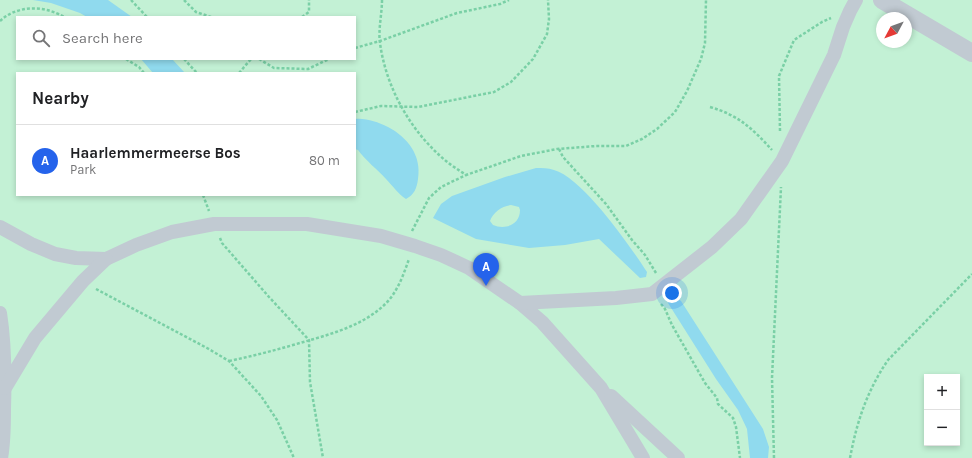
<!DOCTYPE html>
<html lang="en">
<head>
<meta charset="utf-8">
<style>
  :root { --surface:#fff; --page:#f6f6f6; --text:#202124; --muted:#757577; --line:#e0e0e0; --accent:#2563eb }
  body { margin:0; font-family:Karla,sans-serif; background:var(--page); color:var(--text) }
  .controls { position:absolute; right:12px; bottom:12px; display:grid; overflow:hidden; border-radius:0px; box-shadow:0 2px 6px #0003 }
  .controls button { width:36px; height:36px; display:grid; place-items:center; padding:0; border:0; border-bottom:1px solid var(--line); background:var(--surface); color:var(--text); font:20px sans-serif }
  .compass { position:absolute; left:876px; top:12px; width:36px; height:36px; border-radius:50%; background:var(--surface); box-shadow:0 2px 6px #0003; rotate:229deg }
  .you { position:absolute; left:672px; top:293px; width:14px; height:14px; margin:-10px; border:3px solid #fff; border-radius:50%; background:#1a73e8; box-shadow:0 0 0 6px #1a73e833 }
  .badge { display:grid; place-items:center; width:26px; height:26px; border-radius:50%; background:var(--accent); color:#fff; font-size:13px; font-weight:700 }
  .pin { position:absolute; translate:-50% -33px; filter:drop-shadow(0 1px 2px #0008) }
  .pin::after { content:''; position:absolute; top:21px; width:14px; height:12px; background:inherit; clip-path:polygon(0 0,100% 0,50% 100%) }
  .list { margin:0; padding:0; list-style:none }
  h2 { display:flex; justify-content:space-between; align-items:center; height:52px; margin:0; padding:0 16px; font-size:17px }
  h2 small { font-size:13px; font-weight:400; color:var(--muted) }
  .list li { display:grid; grid-template-columns:26px 1fr auto; gap:12px; align-items:center; box-sizing:border-box; height:72px; padding:0 16px; border-top:1px solid var(--line) }
  .list b { display:block; font-size:15px; white-space:nowrap }
  .list p { margin:0; font-size:13px; white-space:nowrap; color:var(--muted) }
  .list em { font-size:13px; font-style:normal; color:var(--muted) }
  .icon { flex:none; width:22px; height:22px; fill:none; stroke:currentColor; stroke-width:2; stroke-linecap:round; stroke-linejoin:round }
  .map { position:relative; flex:none; width:972px; height:458px; overflow:hidden }
  .search { position:absolute; background:var(--surface); box-shadow:0 2px 6px #0003; left:16px; top:16px; width:340px; height:44px; display:flex; align-items:center; gap:10px; box-sizing:border-box; padding:0 14px; border-radius:0px; color:var(--muted); font-size:15px }
  .panel { position:absolute; background:var(--surface); box-shadow:0 2px 6px #0003; left:16px; top:72px; width:340px; height:124px; border-radius:0px }
  .map>svg:first-child { display:block }
</style>
</head>
<body>
<div class="map">
<svg width="972" height="458" viewBox="0 0 972 458">
  <rect width="100%" height="100%" fill="#f5f3f3"/>
  <path fill="#c3f1d5" fill-rule="evenodd" d="M0,0h972v458h-972zM17,17h338v42h-338zM882,18h24v24h-24zM17,73h338v122h-338zM927,377h30v66h-30z"/>
  <g fill="#90daee" fill-rule="evenodd">
    <path d="M33,0h75l24,17h-45l-7,-4 -29,-10z"/>
    <path d="M141,59h31l13,14h-32z"/>
    <path d="M355,119c12,-1 22,3 33,8 19,10 34,28 30,52 -1,9 -4,16 -12,20 -8,-5 -13,-13 -20,-20 -9,-10 -20,-18 -28,-29l-3,-1z"/>
    <path d="M536,168c6,0 12,0 18,2 29,8 76,76 93,102l-1,5 -6,1 -41,-39 -34,6 -36,3 -53,-9 -43,-21 8,-14 11,-8 53,-19zM511,205l8,2 1,3c0,15 -15,20 -27,15l-3,-4c3,-9 12,-15 21,-16z"/>
    <path d="M675,296l6,5 82,128 6,18 -1,11h-18l-3,-29 -9,-19 -22,-31 -48,-76 3,-6z"/>
  </g>
  <g fill="none" stroke-linecap="round" stroke-linejoin="round">
    <g stroke="#7ad0a6" stroke-width="2.5" stroke-dasharray="3 2" stroke-linecap="butt">
      <path d="M131,0l16,17"/>
      <path d="M184,0l12,12 15,5"/>
      <path d="M382,0c0,14 -4,30 -2,43 6,45 31,89 66,118 6,5 13,9 20,14l55,-19 36,-7 39,-3h30l16,-7 15,-10 18,-17 12,-21 14,-32 4,-16 1,-43"/>
      <path d="M302,17l7,-5v-12"/>
      <path d="M0,21c17,-16 44,-16 64,-4"/>
      <path d="M355,48l25,-7 77,-28 43,-9 9,-4"/>
      <path d="M126,59l13,8 5,6"/>
      <path d="M184,59l13,14"/>
      <path d="M259,59l15,9 34,1 21,-10"/>
      <path d="M239,73l12,-14"/>
      <path d="M710,107c28,8 42,21 62,43"/>
      <path d="M355,112l26,-6 37,1 76,-15 17,-10 22,-23 14,-25 2,-15 -1,-19"/>
      <path d="M780,131l-1,-55 15,-36 28,-18 9,-4"/>
      <path d="M559,149l4,8 43,47 26,36 13,15 11,18"/>
      <path d="M203,195l6,16"/>
      <path d="M412,231l17,-33 12,-11 25,-12"/>
      <path d="M220,238l2,5 47,54 40,43 1,42 13,76"/>
      <path d="M96,289l111,59 22,13 32,35 16,24 17,38"/>
      <path d="M661,304l4,5 7,16 33,58 12,15 1,6 15,14 3,9 4,31"/>
      <path d="M229,361c24,-5 47,-11 71,-18 31,-9 67,-18 89,-43 10,-12 15,-27 20,-41"/>
      <path d="M774,458l-2,-80 9,-191"/>
      <path d="M850,458c7,-37 17,-67 38,-98l84,-86"/>
    </g>
    <g stroke="#c1cad2" stroke-width="14">
      <path d="M0,227l31,17 24,10 21,4 30,1 30,-14 36,-13 42,-8h93l74,12 34,10 26,9 28,13 51,35 22,19 59,66 42,70"/>
      <path d="M520,303l96,-5 36,-4 60,-47 29,-28 41,-58 52,-106 9,-28 7,-16 6,-11"/>
      <path d="M0,313c5,31 5,64 4,96 0,16 0,33 -3,49"/>
      <path d="M5,388l30,-50 48,-57 23,-22"/>
      <path d="M611,396l67,62"/>
    </g>
    <path stroke="#c1cad2" stroke-width="18" d="M882,0l90,53"/>
  </g>
</svg>
<div class="controls">
<button>+</button>
<button>−</button>
</div>
<svg class="compass" viewBox="-18 -18 36 36"><path d="M0-13l5 13h-10z" fill="#e53935"/><path d="M0 13l5-13h-10z" fill="#757577"/></svg>
<div class="you"></div>
<div class="pin badge" style="left:486px;top:286px">A</div>
<div class="search"><svg class="icon" aria-label="search" viewBox="0 0 24 24"><circle cx="10" cy="10" r="6"/><path d="M15 15l6 6"/></svg>Search here</div>
<section class="panel">
<h2>Nearby<small></small></h2>
<ul class="list">
<li><span class="badge">A</span><div><b>Haarlemmermeerse Bos</b><p>Park</p></div><em>80 m</em></li>
</ul>
</section>
</div>
</body>
</html>
